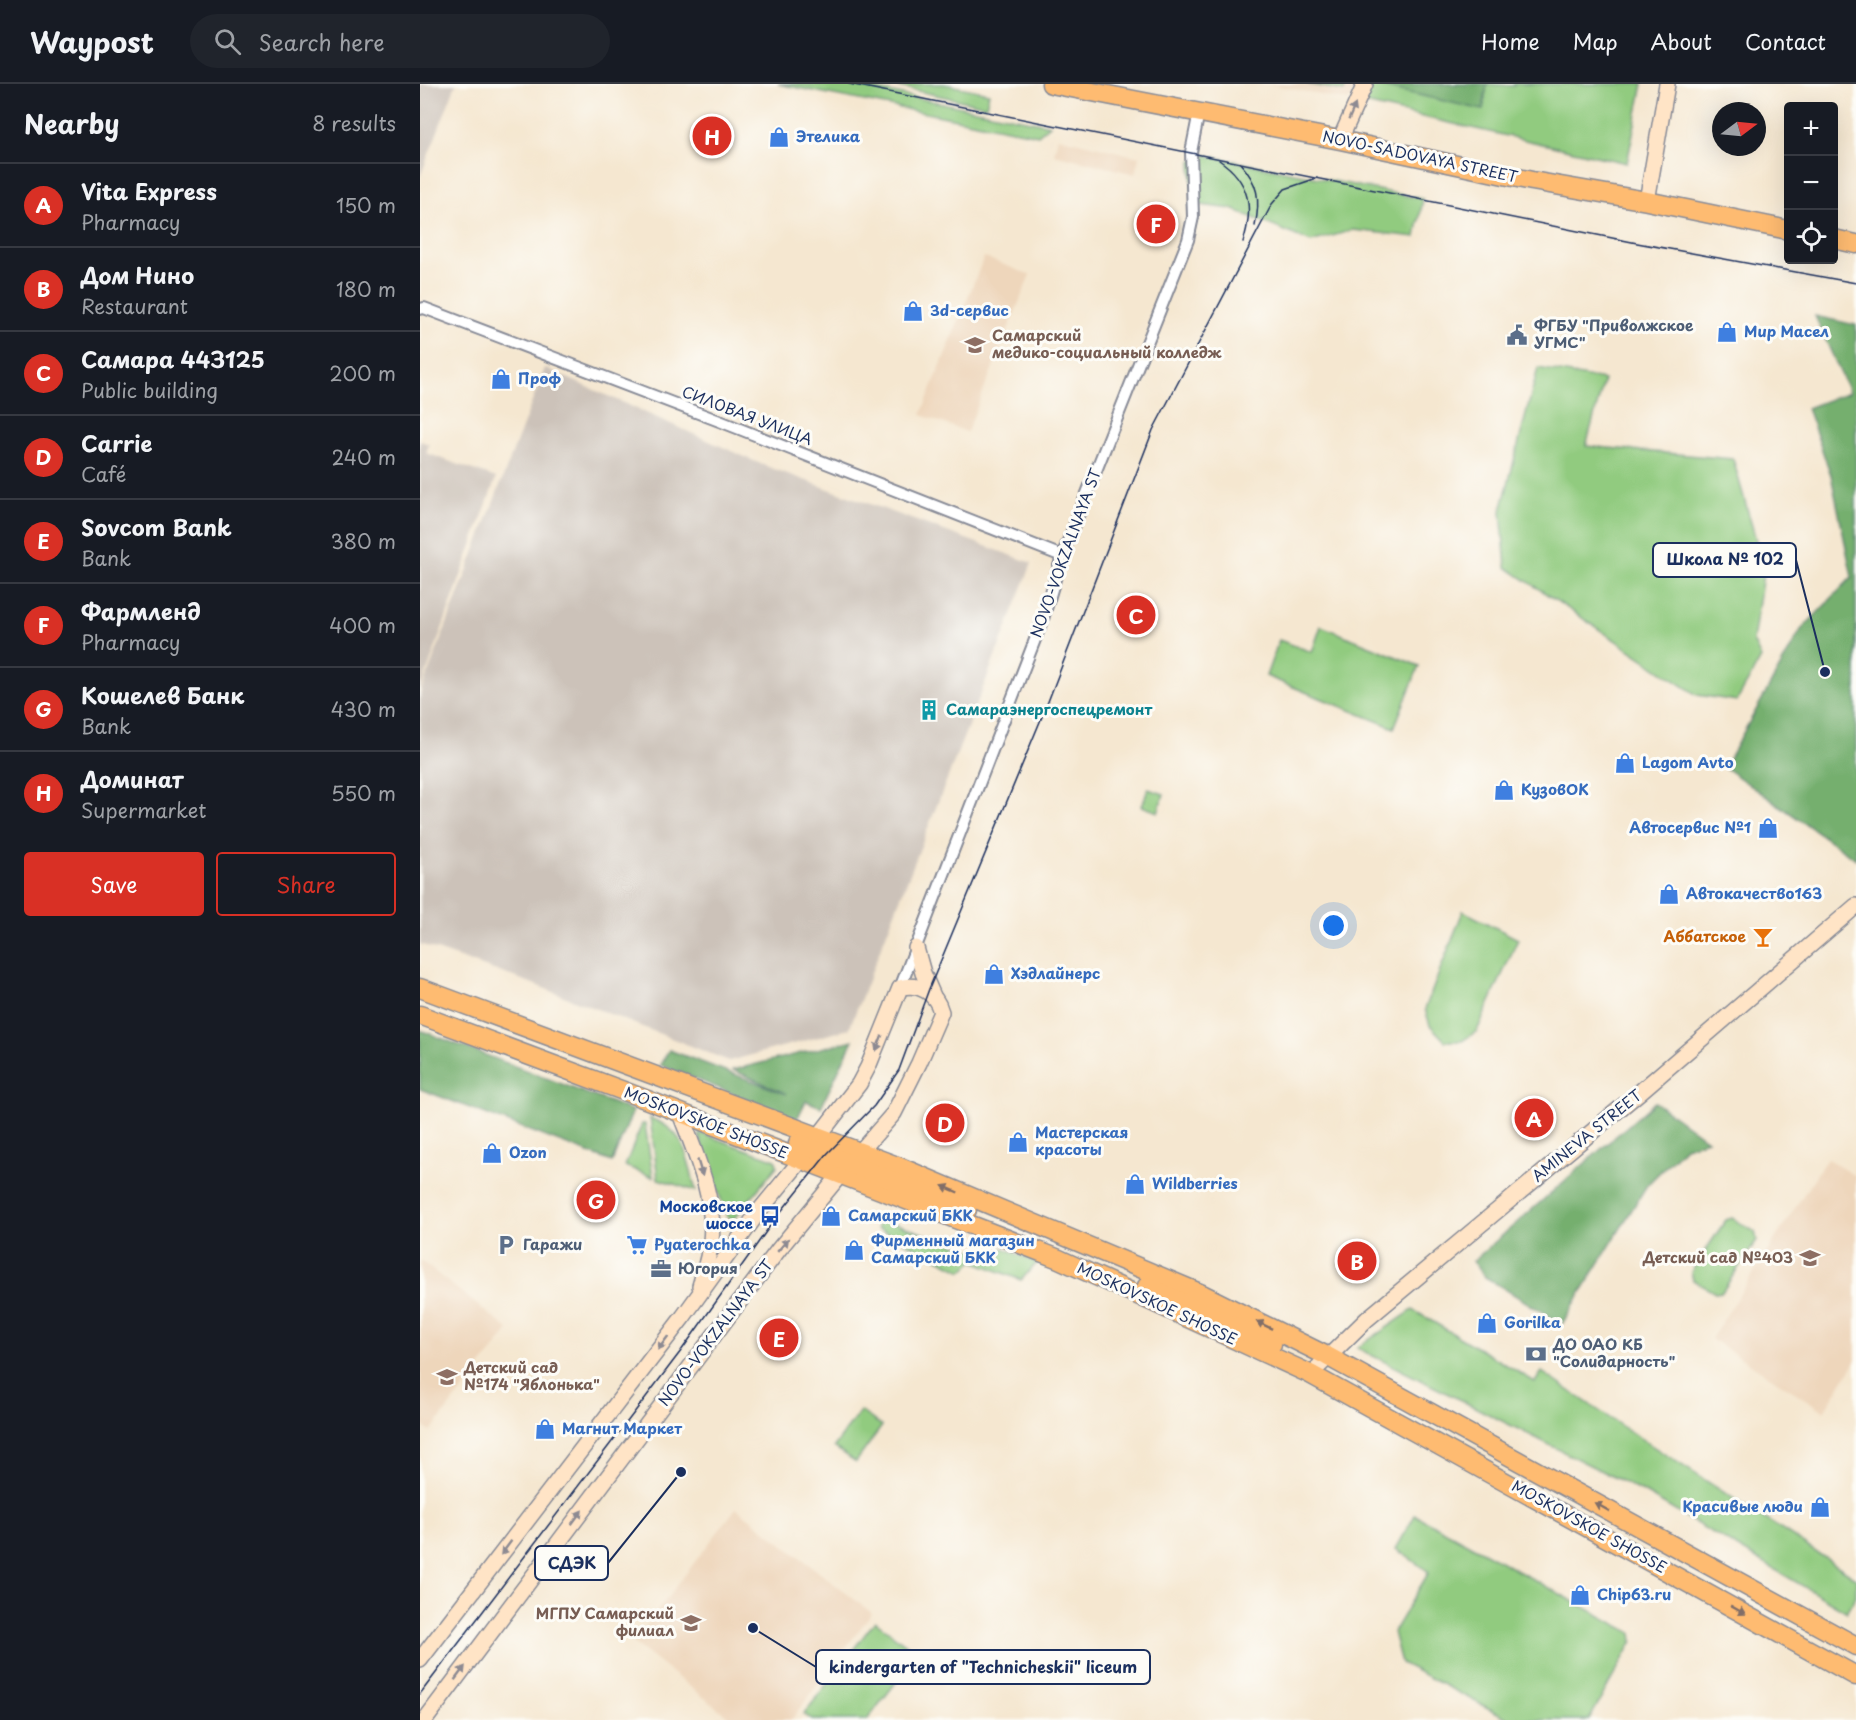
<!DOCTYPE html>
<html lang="en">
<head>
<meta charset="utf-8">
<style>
  :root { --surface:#171b24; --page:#20242c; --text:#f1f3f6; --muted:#9ea1a6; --line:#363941; --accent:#d93025 }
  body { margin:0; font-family:"Playpen Sans",sans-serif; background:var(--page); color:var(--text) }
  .controls { position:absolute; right:18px; top:18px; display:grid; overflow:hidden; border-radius:6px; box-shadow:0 6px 24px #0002 }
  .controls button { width:54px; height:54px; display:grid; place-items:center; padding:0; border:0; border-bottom:2px solid var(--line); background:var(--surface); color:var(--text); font:30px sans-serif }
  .compass { position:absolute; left:1292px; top:18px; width:54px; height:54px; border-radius:50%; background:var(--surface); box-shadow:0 6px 24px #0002; rotate:74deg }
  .you { position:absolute; left:914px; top:842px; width:21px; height:21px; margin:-15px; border:4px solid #fff; border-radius:50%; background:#1a73e8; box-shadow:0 0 0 9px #1a73e833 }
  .badge { display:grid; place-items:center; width:39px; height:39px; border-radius:50%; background:var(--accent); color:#fff; font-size:20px; font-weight:700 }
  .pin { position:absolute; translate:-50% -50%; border:3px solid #fff; box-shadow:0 2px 6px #0006 }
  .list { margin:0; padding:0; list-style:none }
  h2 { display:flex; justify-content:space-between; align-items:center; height:78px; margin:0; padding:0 24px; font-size:26px }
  h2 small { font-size:20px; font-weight:400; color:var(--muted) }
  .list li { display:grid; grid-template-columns:39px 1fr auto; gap:18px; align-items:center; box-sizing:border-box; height:84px; padding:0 24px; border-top:2px solid var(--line) }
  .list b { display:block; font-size:22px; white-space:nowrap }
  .list p { margin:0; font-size:20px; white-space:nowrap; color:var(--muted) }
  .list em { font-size:20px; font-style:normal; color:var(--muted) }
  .actions { display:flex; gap:12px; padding:18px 24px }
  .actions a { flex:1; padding:14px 0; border:2px solid var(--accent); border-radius:6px; text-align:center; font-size:21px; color:var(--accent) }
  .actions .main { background:var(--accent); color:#fff }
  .icon { flex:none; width:33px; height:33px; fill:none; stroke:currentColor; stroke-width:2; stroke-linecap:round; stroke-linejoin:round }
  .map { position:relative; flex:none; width:1436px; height:1636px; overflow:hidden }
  header { display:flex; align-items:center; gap:36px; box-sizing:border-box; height:84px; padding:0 30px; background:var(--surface); border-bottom:2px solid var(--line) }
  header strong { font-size:28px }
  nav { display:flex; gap:33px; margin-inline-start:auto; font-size:21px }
  .search { width:420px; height:54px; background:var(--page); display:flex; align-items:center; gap:15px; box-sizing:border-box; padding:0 21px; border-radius:33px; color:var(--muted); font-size:22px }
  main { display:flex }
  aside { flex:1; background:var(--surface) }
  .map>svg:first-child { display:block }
</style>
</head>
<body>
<header>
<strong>Waypost</strong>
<div class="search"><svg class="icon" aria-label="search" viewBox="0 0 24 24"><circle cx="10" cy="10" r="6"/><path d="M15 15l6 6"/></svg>Search here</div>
<nav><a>Home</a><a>Map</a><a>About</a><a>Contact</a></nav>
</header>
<main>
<aside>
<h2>Nearby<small>8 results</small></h2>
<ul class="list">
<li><span class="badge">A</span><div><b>Vita Express</b><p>Pharmacy</p></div><em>150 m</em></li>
<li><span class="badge">B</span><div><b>Дом Нино</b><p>Restaurant</p></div><em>180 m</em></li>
<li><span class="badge">C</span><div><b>Самара 443125</b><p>Public building</p></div><em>200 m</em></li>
<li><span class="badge">D</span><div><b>Carrie</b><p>Café</p></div><em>240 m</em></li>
<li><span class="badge">E</span><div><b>Sovcom Bank</b><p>Bank</p></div><em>380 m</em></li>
<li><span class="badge">F</span><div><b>Фармленд</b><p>Pharmacy</p></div><em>400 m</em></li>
<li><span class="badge">G</span><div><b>Кошелев Банк</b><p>Bank</p></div><em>430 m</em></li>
<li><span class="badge">H</span><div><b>Доминат</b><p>Supermarket</p></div><em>550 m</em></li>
</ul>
<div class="actions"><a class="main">Save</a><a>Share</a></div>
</aside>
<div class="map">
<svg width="1436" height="1636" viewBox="0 0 1436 1636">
  <rect width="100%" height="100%" fill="#fdfcf7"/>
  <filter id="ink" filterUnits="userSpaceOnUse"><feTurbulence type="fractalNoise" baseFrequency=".0167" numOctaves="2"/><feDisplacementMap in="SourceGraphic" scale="12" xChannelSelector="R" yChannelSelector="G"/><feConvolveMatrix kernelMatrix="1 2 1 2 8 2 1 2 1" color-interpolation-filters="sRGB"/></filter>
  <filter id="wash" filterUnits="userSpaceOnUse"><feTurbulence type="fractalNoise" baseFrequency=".008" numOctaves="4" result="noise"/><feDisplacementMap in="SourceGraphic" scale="24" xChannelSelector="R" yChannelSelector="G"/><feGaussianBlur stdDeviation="1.35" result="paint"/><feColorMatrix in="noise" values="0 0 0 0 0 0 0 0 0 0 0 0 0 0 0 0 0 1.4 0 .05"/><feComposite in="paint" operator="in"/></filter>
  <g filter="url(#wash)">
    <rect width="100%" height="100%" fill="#f5e7d0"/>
    <g fill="#eed6bb">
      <path d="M850,0h87l-8,17z"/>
      <path d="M638,53l81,20 -4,17 -81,-20z"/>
      <path d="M564,173l46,18 -63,157 -46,-17z"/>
      <path d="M1407,1074l29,19v184l-32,50 -113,-72z"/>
      <path d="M0,1176l89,70 -79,102 -10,-8z"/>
      <path d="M316,1424l136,105 -81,107h-58l-100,-77z"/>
    </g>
    <g fill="#ccc2b9">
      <path d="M0,0h36l-36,93z"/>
      <path d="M125,284l218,97 269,98 -183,466 -120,32 -201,-79 -108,-38v-250z"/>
      <path d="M0,357l9,3 -3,9 70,25 -76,213z"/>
    </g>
    <g fill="#91cb7f" stroke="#567d6e" stroke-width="1.5">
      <path d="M358,0h71l201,41 -12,10z"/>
      <path d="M466,0h58l45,9 -3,13z"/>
      <path d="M887,0h40l-3,7z"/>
      <path d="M951,0l112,25 4,-25 27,2v-2h129l-16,79 -271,-61z"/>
      <path d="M785,71l218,44 -7,38 -63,-7 -42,12 -79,-33 -39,-5 -2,-42z"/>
      <path d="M1118,284l66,12 -18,66 147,13 31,109 -11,73 8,17 -24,43 -40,-6 -191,-128 -5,-56z"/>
      <path d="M901,542l98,40 -25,62 -128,-52 13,-36 33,12z"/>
      <path d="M728,705l16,5 -6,18 -16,-6z"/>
      <path d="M1043,827l55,28 -41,92 -15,10h-17l-15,-16 -5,-16z"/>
      <path d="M230,1034c38,14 36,38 46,73l-38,-12z"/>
      <path d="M222,1040h3l8,53 -28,-11z"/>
      <path d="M280,1049l76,27 1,6 -44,54 -6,-3 -28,-81z"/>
      <path d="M459,1134l106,37 19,-7 33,15 -16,17 -48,-19 -11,10 -85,-43z"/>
      <path d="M1312,1134l23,14 2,8 -35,52 -7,1 -22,-13 -2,-8 35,-52z"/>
      <path d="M993,1226l122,72 7,-10 78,53 236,153v18l-9,16 -204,-120 -286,-144z"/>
      <path d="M440,1327l22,15 -26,36 -22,-15z"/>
      <path d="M995,1431l217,118 1,8 -44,79h-78l-110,-57 -8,-31 36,-60 -33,-23z"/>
      <path d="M455,1537l43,33 -51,66h-55l-8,-6z"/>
    </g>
    <g fill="#74af6e" stroke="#486f66" stroke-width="1.5">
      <path d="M951,0h116l-4,26z"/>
      <path d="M1395,232l41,9v534l-132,-92 77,-137 51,-53 -21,-102 -24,-67 42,-16z"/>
      <path d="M0,946l213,81 -21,51 -192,-73z"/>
      <path d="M433,956l-32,67 -15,-6 -9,18 -137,-54 9,-15 118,44 -54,-24z"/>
      <path d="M1235,1018l52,38 -22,7 -38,38 -85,139 -77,-47 -12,-16z"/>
    </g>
  </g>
  <g filter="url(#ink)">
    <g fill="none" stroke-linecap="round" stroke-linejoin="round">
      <g stroke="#888b97" stroke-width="14">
        <g id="street">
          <path d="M0,225l4,-1 298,114 340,134"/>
          <path d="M480,904l143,-369 19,-63 126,-316 5,-23 -2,-65 8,-40"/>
        </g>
      </g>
      <g stroke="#888b97" stroke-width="18">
        <g id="secondary">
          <path d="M920,56l25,-56"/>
          <path d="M1227,117l20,-117"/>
          <path d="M496,864l7,25 10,23"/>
          <path d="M260,1029c15,40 36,85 31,128 -2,16 -7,31 -11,45"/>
          <path d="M398,1053l41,-53 9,-17 32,-79c19,-6 36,5 41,24l-22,51 -25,50 -34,39"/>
          <path d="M899,1282l48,-47 274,-228 215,-185"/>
          <path d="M0,1576l263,-343 77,-107 42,-51"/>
          <path d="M5,1636l354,-471 61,-74"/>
        </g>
      </g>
      <g stroke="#888b97" stroke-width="21">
        <g id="primary">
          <path d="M631,0l289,56 192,41 115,20 141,29"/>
          <path d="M1414,155l22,5"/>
          <path d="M0,904l480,179 302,127 125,62 529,290"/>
          <path d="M0,931l225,84 414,160 251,115 546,302"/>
          <path d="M378,1059l169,67"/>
          <path d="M727,1202l125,58"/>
        </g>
      </g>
      <use href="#street" stroke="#fff" stroke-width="10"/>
      <use href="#secondary" stroke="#ffe4c6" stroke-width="15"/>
      <use href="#primary" stroke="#febb71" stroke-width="18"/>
      <g stroke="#1b2f5e" stroke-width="1.5">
        <path d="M429,0l788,159 219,40"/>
        <path d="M799,76c31,21 35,48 24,82"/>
        <path d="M820,79c18,20 21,36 15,63"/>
        <path d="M0,1610l261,-343 94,-132 52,-65 47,-48 25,-36 30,-81 115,-277 109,-282 119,-226 13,-15 32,-11"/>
      </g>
    </g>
    <defs><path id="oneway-solid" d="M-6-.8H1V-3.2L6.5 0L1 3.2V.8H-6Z" transform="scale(1.5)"/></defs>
    <g fill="#8d8a92">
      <use href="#oneway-solid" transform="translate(932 28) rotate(-67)"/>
      <use href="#oneway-solid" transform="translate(459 959) rotate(112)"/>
      <use href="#oneway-solid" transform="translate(280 1084) rotate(73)"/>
      <use href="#oneway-solid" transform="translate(363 1161) rotate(-50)"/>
      <use href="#oneway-solid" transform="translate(243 1259) rotate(127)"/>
      <use href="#oneway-solid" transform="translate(157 1433) rotate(-53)"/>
      <use href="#oneway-solid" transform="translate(86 1464) rotate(127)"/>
      <use href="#oneway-solid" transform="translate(40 1589) rotate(-53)"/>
    </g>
    <g fill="#816e67">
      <use href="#oneway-solid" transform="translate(530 1105) rotate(-157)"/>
      <use href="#oneway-solid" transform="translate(844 1241) rotate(-154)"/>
      <use href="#oneway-solid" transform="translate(1182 1423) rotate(-151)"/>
      <use href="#oneway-solid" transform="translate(1318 1526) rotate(29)"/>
    </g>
  </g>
  <defs>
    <g id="shop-bare" transform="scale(1.62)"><path d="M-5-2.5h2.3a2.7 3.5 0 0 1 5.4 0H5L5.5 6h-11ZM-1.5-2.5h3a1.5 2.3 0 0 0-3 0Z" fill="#3f7fe0" stroke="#fdfcf7" stroke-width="2.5" paint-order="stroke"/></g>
    <g id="civic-bare" transform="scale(1.62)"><path d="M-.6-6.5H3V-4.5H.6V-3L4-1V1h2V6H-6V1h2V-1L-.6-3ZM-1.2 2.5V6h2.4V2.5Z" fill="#5c6f8a" stroke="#fdfcf7" stroke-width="2.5" paint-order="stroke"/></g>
    <g id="university-bare" transform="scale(1.62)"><path d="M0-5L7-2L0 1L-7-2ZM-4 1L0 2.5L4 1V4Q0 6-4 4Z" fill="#8d6e63" stroke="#fdfcf7" stroke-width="2.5" paint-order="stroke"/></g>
    <g id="building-bare" transform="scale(1.62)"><path d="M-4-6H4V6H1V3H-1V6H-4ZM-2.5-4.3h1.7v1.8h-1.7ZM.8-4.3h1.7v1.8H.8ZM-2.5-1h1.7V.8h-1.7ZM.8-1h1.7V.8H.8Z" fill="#0f9aa8" stroke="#fdfcf7" stroke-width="2.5" paint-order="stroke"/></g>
    <g id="bar-bare" transform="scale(1.62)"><path d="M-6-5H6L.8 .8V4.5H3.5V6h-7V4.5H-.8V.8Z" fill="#e8710a" stroke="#fdfcf7" stroke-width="2.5" paint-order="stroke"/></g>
    <g id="bus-bare" transform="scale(1.62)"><path d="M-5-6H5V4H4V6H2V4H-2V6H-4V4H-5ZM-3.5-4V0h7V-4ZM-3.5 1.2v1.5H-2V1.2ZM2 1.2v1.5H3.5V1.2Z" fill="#1a4fb4" stroke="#fdfcf7" stroke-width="2.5" paint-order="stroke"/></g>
    <g id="parking-bare" transform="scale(1.62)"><path d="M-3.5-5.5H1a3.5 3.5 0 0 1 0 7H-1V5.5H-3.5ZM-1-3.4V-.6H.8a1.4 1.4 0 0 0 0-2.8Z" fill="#5c6f8a" stroke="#fdfcf7" stroke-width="2.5" paint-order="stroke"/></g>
    <g id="supermarket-bare" transform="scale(1.62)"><path d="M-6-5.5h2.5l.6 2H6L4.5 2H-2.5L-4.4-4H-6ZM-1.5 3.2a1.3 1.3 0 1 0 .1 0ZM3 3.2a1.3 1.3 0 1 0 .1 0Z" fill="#3f7fe0" stroke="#fdfcf7" stroke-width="2.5" paint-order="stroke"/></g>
    <g id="school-bare" transform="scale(1.62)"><path d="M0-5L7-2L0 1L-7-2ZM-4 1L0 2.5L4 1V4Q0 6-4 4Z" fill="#8d6e63" stroke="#fdfcf7" stroke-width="2.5" paint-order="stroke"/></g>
    <g id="office-bare" transform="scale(1.62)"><path d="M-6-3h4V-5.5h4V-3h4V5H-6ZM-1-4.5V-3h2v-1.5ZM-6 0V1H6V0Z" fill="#5c6f8a" stroke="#fdfcf7" stroke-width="2.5" paint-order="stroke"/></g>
    <g id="bank-bare" transform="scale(1.62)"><path d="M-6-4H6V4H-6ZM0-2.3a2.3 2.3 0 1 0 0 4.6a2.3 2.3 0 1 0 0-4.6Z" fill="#5c6f8a" stroke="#fdfcf7" stroke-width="2.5" paint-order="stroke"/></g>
  </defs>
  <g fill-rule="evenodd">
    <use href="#shop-bare" x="359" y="53"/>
    <use href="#shop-bare" x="493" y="227"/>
    <use href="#shop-bare" x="1307" y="248"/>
    <use href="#civic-bare" x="1097" y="251"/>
    <use href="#university-bare" x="555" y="261"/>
    <use href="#shop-bare" x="81" y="295"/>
    <use href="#building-bare" x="509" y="626"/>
    <use href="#shop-bare" x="1205" y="679"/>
    <use href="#shop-bare" x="1084" y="706"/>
    <use href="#shop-bare" x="1348" y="744"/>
    <use href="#shop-bare" x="1249" y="810"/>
    <use href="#bar-bare" x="1343" y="853"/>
    <use href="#shop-bare" x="574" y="890"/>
    <use href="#shop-bare" x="598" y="1058"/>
    <use href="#shop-bare" x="72" y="1069"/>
    <use href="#shop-bare" x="715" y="1100"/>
    <use href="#bus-bare" x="350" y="1132"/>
    <use href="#shop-bare" x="411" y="1132"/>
    <use href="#parking-bare" x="86" y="1161"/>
    <use href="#supermarket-bare" x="217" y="1161"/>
    <use href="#shop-bare" x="434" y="1166"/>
    <use href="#school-bare" x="1390" y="1174"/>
    <use href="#office-bare" x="241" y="1185"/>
    <use href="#shop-bare" x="1067" y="1239"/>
    <use href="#bank-bare" x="1116" y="1270"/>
    <use href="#school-bare" x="27" y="1293"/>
    <use href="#shop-bare" x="125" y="1345"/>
    <use href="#shop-bare" x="1400" y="1423"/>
    <use href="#shop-bare" x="1160" y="1511"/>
    <use href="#university-bare" x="271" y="1539"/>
  </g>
  <g text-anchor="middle" stroke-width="6" stroke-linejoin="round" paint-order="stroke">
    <g font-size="15" font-weight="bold" fill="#366cbe" stroke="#fdfcf7" text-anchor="start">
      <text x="376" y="58">Этелика</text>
      <text x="510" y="232">3d-сервис</text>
      <text x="1324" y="253">Мир Масел</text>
      <text x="98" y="300">Проф</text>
      <text x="1222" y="684">Lagom Avto</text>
      <text x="1101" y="711">КузовОК</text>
      <text x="1331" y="749" text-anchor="end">Автосервис №1</text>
      <text x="1266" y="815">Автокачество163</text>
      <text x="591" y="895">Хэдлайнерс</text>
      <text x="615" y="1054">Мастерская<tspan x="615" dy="17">красоты</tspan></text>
      <text x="89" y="1074">Ozon</text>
      <text x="732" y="1105">Wildberries</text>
      <text x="428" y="1137">Самарский БКК</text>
      <text x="451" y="1162">Фирменный магазин<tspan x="451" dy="17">Самарский БКК</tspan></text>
      <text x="234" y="1166">Pyaterochka</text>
      <text x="1084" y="1244">Gorilka</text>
      <text x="142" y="1350">Магнит Маркет</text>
      <text x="1383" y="1428" text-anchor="end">Красивые люди</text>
      <text x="1177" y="1516">Chip63.ru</text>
    </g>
    <g font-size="15" fill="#1b2f5e" stroke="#fdfcf7">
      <text transform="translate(1000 73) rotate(12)" y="5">NOVO-SADOVAYA STREET</text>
      <text transform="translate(327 332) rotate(21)" y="5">СИЛОВАЯ УЛИЦА</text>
      <text transform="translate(646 469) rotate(-70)" y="5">NOVO-VOKZALNAYA ST</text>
      <text transform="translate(286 1039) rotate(21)" y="5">MOSKOVSKOE SHOSSE</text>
      <text transform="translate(1167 1052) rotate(-39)" y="5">AMINEVA STREET</text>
      <text transform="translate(737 1220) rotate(25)" y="5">MOSKOVSKOE SHOSSE</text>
      <text transform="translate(296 1249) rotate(-53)" y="5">NOVO-VOKZALNAYA ST</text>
      <text transform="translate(1169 1443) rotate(29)" y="5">MOSKOVSKOE SHOSSE</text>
    </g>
    <g font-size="15" font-weight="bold" fill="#4e5e75" stroke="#fdfcf7" text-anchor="start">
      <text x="1114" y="247">ФГБУ "Приволжское<tspan x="1114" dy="17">УГМС"</tspan></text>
      <text x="103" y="1166">Гаражи</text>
      <text x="258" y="1190">Югория</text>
      <text x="1133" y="1266">ДО ОАО КБ<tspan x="1133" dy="17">"Солидарность"</tspan></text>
    </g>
    <g font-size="15" font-weight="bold" fill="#785e54" stroke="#fdfcf7" text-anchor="start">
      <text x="572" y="257">Самарский<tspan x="572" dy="17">медико-социальный колледж</tspan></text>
      <text x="1373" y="1179" text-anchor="end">Детский сад №403</text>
      <text x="44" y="1289">Детский сад<tspan x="44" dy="17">№174 "Яблонька"</tspan></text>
      <text x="254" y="1535" text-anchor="end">МГПУ Самарский<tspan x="254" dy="17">филиал</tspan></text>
    </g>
    <g font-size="15" font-weight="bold" fill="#0d838f" stroke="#fdfcf7" text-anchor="start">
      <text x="526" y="631">Самараэнергоспецремонт</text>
    </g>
    <g font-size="15" font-weight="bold" fill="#c56008" stroke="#fdfcf7" text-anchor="end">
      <text x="1326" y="858">Аббатское</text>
    </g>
    <g font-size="15" font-weight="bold" fill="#164399" stroke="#fdfcf7" text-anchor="end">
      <text x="333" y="1128">Московское<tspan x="333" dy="17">шоссе</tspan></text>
    </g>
  </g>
  <path fill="none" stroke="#1b2f5e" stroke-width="2" d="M1405 588L1376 476M261 1388L188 1479M333 1544L396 1583"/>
  <g fill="#1b2f5e" stroke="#fdfcf7" stroke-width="2">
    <circle cx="1405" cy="588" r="6"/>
    <circle cx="261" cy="1388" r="6"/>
    <circle cx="333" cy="1544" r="6"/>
  </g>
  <g fill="#fdfcf7" stroke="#1b2f5e" stroke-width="2">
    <rect x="1233" y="459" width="143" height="34" rx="6"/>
    <rect x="115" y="1462" width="73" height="34" rx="6"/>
    <rect x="396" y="1566" width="334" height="34" rx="6"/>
  </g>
  <g font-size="16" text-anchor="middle" font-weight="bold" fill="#1b2f5e">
    <text x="1305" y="481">Школа № 102</text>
    <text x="152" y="1485">СДЭК</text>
    <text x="563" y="1589">kindergarten of "Technicheskii" liceum</text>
  </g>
</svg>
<div class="controls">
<button>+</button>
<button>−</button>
<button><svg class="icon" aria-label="locate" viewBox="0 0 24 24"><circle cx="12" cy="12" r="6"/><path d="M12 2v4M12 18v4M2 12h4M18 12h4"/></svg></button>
</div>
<svg class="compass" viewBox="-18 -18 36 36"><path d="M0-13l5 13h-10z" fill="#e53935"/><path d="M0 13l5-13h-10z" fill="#9ea1a6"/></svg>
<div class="you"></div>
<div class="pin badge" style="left:1114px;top:1034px">A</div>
<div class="pin badge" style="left:937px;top:1177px">B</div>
<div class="pin badge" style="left:716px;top:531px">C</div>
<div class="pin badge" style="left:525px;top:1039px">D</div>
<div class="pin badge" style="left:359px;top:1254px">E</div>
<div class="pin badge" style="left:736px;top:140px">F</div>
<div class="pin badge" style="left:176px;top:1116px">G</div>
<div class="pin badge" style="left:292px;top:52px">H</div>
</div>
</main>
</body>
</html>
